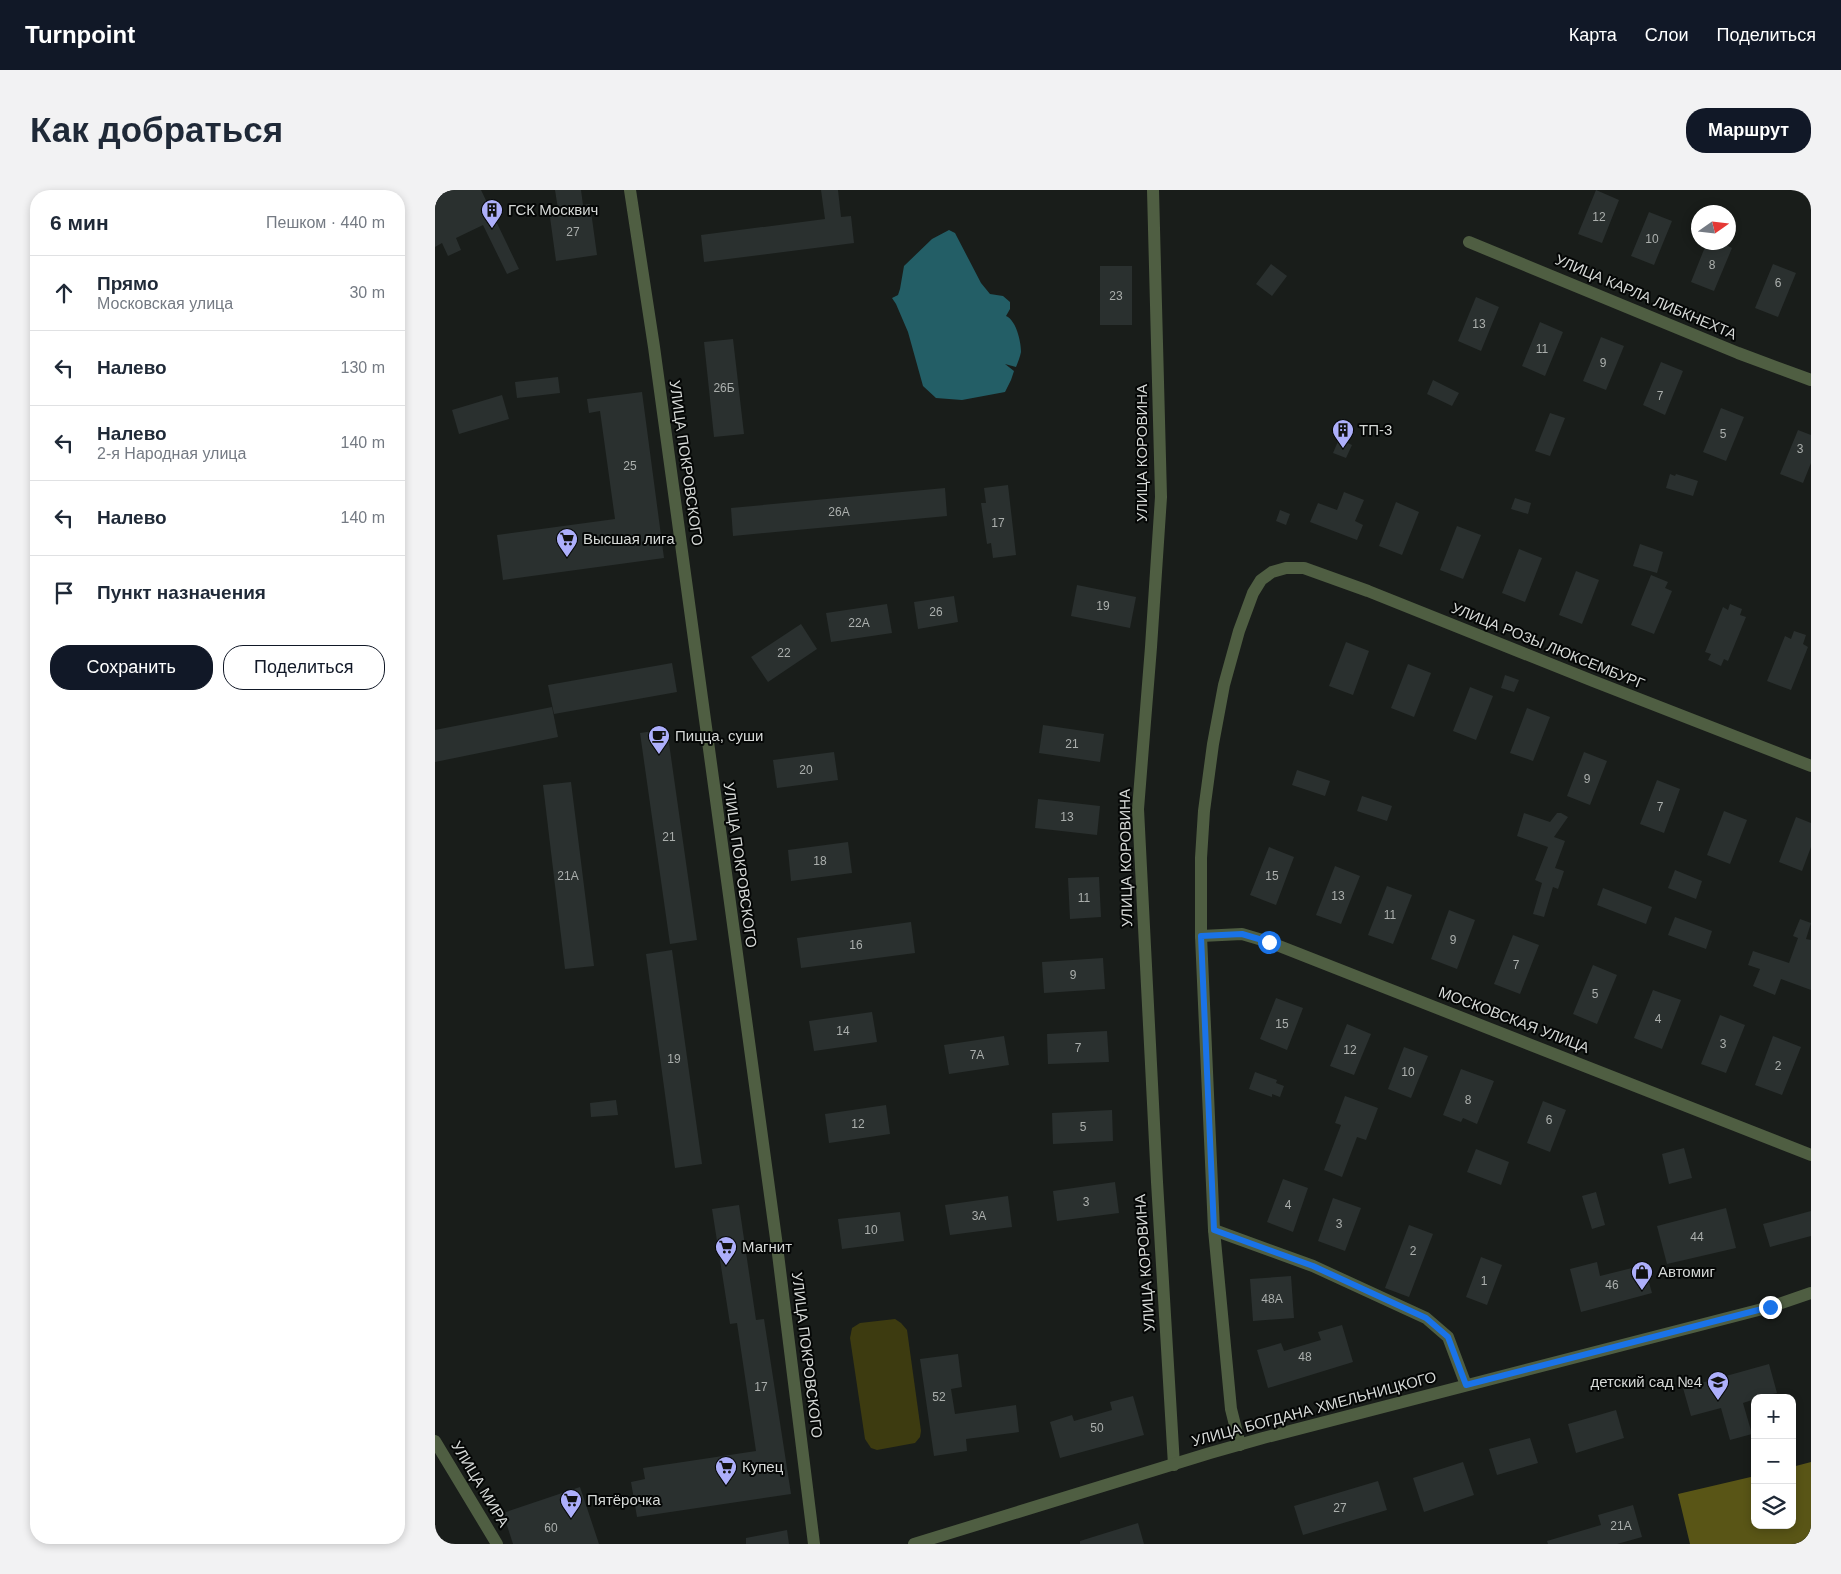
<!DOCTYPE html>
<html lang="ru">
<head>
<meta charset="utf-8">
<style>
  :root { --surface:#fff; --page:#f2f2f3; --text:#1f2937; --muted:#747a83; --line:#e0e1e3; --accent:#111827 }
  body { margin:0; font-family:Helvetica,sans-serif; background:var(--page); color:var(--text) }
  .controls { position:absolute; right:15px; bottom:15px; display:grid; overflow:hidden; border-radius:10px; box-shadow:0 2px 8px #0003 }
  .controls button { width:45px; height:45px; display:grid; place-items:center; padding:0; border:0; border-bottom:1px solid var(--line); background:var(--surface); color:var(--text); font:25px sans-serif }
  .compass { position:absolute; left:1256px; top:15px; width:45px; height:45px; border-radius:50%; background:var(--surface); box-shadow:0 2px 8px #0003; rotate:76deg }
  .stop { position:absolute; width:15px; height:15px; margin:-11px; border:4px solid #1a73e8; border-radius:50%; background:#fff }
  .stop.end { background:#1a73e8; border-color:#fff; box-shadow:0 1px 5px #0008 }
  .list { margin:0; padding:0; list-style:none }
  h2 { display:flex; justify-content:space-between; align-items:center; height:65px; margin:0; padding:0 20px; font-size:21px }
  h2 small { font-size:16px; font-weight:400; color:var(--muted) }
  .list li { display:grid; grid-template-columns:32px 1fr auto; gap:15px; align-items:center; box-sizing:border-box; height:75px; padding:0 20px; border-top:1px solid var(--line) }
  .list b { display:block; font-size:19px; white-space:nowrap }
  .list p { margin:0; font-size:16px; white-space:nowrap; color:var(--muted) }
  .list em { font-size:16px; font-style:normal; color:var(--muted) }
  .actions { display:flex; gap:10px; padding:15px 20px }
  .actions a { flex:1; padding:11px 0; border:1px solid var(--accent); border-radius:20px; text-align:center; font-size:18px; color:var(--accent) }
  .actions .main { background:var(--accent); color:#fff }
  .icon { flex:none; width:28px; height:28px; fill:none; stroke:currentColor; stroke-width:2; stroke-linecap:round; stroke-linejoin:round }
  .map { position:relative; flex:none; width:1376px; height:1354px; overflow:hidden; border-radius:20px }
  header { display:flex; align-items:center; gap:30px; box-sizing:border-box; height:70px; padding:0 25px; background:var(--accent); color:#fff }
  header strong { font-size:24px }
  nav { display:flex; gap:28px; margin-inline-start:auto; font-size:18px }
  .intro { display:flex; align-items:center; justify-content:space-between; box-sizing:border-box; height:120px; padding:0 30px }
  h1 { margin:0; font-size:35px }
  .button { padding:12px 22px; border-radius:20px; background:var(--accent); color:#fff; font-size:18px; font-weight:700 }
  main { display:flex; gap:30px; padding:0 30px }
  aside { flex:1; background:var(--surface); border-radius:20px; box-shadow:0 2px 8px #0003 }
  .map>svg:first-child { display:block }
</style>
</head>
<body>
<header>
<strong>Turnpoint</strong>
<nav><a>Карта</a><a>Слои</a><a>Поделиться</a></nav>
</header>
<div class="intro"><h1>Как добраться</h1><a class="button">Маршрут</a></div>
<main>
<aside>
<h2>6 мин<small>Пешком · 440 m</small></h2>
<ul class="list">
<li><svg class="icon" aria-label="ahead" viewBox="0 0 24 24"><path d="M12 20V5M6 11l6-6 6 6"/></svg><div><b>Прямо</b><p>Московская улица</p></div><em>30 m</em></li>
<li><svg class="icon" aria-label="left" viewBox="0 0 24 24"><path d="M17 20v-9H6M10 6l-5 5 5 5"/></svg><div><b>Налево</b></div><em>130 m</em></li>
<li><svg class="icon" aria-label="left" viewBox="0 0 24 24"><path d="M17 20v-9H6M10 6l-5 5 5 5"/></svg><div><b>Налево</b><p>2-я Народная улица</p></div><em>140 m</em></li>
<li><svg class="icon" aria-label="left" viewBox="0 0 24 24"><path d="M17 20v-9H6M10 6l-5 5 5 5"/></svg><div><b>Налево</b></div><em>140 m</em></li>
<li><svg class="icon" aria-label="arrive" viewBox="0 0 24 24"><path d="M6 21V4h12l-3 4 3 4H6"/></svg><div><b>Пункт назначения</b></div></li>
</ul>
<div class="actions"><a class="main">Сохранить</a><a>Поделиться</a></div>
</aside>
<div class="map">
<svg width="1376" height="1354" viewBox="0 0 1376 1354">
  <rect width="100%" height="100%" fill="#191d1a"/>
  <path fill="#3d3b10" d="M460,1129l6,4 6,7 14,101 -1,6 -5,6 -38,7 -6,-2 -6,-9 -15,-101 2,-10 8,-5z"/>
  <path fill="#595516" d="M1376,1272v82h-121l-12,-50 77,-18v49h37v-58z"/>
  <path fill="#235e66" d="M514,40l6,3 26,50 9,11 13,2 7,6v7l-4,7c10,4 15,25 15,36 -1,5 -3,10 -5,15l-11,-3 9,7 -3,9 -6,12 -43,8 -26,-2 -13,-12 -15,-54 -12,-28 -4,-6 6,-3 2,-6 4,-23 28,-27z"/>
  <g fill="#2a302f">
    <path d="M0,0h46l38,79 -12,5 -24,-49 -27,13 5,12 -13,6 -6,-13 -7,4z"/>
    <path d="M120,0h26l2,15 7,-1 7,51 -41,6 -7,-51 9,-1z"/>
    <path d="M386,0h17l3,27 10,-1 3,27 -150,19 -3,-27 124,-16z"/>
    <path d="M1161,0l23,10 -17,43 -24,-9z"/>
    <path d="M1214,22l23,9 -18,44 -23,-9z"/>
    <path d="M1272,52h13l12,6 -18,43 -23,-9z"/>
    <path d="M836,74l16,12 -15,20 -16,-12z"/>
    <path d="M1338,74l23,9 -18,44 -23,-9z"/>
    <rect x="665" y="76" width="32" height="59"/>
    <path d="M1041,107l23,10 -18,44 -23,-10z"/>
    <path d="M1105,132l23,10 -18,44 -23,-10z"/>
    <path d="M1166,147l23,9 -18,44 -23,-9z"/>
    <path d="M298,149l11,95 -30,3 -10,-95z"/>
    <path d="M1226,172l22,9 -18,44 -22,-10z"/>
    <path d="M123,187l2,16 -43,5 -2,-16z"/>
    <path d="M998,190l26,13 -7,13 -25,-12z"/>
    <path d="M207,202l22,166 -161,22 -6,-45 118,-16 -15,-108 -11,2 -2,-14z"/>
    <path d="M67,205l7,24 -50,15 -7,-24z"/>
    <path d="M1286,218l23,9 -18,44 -23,-9z"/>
    <path d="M1115,223l15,5 -15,38 -15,-5z"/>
    <path d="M1363,240l13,5v28l-8,20 -23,-9z"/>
    <path d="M904,249l13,6 -6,13 -13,-5z"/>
    <path d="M1235,284l5,2 1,-2 22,7 -5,15 -27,-8z"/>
    <path d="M573,295l8,70 -23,3 -2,-15 -4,1 -6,-41h5l-2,-15z"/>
    <path d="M510,298l2,28 -214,20 -2,-28z"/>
    <path d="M909,302l20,8 -9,21 8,4 -6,15 -47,-18 8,-19 19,7z"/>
    <path d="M1080,308l16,5 -3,11 -17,-5z"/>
    <path d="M961,312l23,10 -17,43 -23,-9z"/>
    <path d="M845,320l10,4 -4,11 -10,-4z"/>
    <path d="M1022,336l24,9 -18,44 -23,-9z"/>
    <path d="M1205,354l23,8 -6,21 -24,-7z"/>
    <path d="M1084,359l23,9 -17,44 -23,-9z"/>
    <path d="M1141,381l23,9 -17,44 -23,-9z"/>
    <path d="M1216,385l17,7 -3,6 7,3 -18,43 -23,-9z"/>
    <path d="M642,395l59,12 -6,31 -59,-12z"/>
    <path d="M519,406l4,26 -40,7 -4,-27z"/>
    <path d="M452,414l5,29 -61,9 -5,-29z"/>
    <path d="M1295,414l12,5 -2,6 6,2 -18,44 -4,-2 -3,7 -13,-6 3,-6 -6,-2 18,-45 5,3z"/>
    <path d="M366,434l16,25 -49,33 -17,-25z"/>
    <path d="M1359,441l12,4 -3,9 5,3 -17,43 -24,-9 18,-45 6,3z"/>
    <path d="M911,452l23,9 -16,44 -24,-9z"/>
    <path d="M237,473l5,29 -123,22 -6,-29z"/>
    <path d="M973,474l23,9 -17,44 -23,-9z"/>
    <path d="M1070,485l14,5 -5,12 -13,-4z"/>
    <path d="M1035,497l23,9 -17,44 -23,-9z"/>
    <path d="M117,517l6,30 -123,25v-32z"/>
    <path d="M1092,518l23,9 -17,44 -23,-8z"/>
    <path d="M608,535l61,9 -4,28 -61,-9z"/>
    <path d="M232,539l30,211 -27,4 -30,-211z"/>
    <path d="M399,562l4,28 -61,8 -4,-28z"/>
    <path d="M1149,562l23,9 -17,44 -23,-9z"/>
    <path d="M862,580l33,11 -5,15 -33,-11z"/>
    <path d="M1222,590l23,9 -16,44 -24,-9z"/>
    <path d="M136,592l23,184 -29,3 -22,-184z"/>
    <path d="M927,606l30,10 -5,15 -30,-10z"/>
    <path d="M603,609l62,7 -3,29 -62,-7z"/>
    <path d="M1289,621l23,9 -17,44 -23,-9z"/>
    <path d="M1089,623l26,9 7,-9h4l7,4 -14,20 11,4 -10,27 9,3 -6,18 -5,-2 -9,30 -11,-3 9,-31 -7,-3 13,-33 -31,-11z"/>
    <path d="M1361,627l15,6v24l-9,24 -23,-9z"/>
    <path d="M413,652l4,31 -61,8 -3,-31z"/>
    <path d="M834,657l25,10 -18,48 -26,-10z"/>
    <path d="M900,676l25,10 -19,48 -25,-9z"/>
    <path d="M1240,680l27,11 -6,18 -28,-11z"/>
    <path d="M664,687l2,40 -31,2 -2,-41z"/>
    <path d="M952,696l25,9 -19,49 -25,-9z"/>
    <path d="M1168,698l49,19 -6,17 -49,-19z"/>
    <path d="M1014,720l26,10 -18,49 -26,-10z"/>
    <path d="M1240,727l37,14 -6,18 -38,-14z"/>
    <path d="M1365,729l11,4 -5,16 5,1v50l-30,-11 -6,16 -22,-9 7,-17 -12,-4 5,-14 36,12 9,-25 -5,-2z"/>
    <path d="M476,732l4,31 -114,15 -4,-30z"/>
    <path d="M1078,745l26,10 -19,49 -26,-10z"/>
    <path d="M237,760l30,214 -27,4 -29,-214z"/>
    <path d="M668,768l2,31 -61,4 -2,-31z"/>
    <path d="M1158,775l24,10 -20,49 -24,-10z"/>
    <path d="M1218,800l28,10 -19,49 -28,-11z"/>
    <path d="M841,808l27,10 -16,42 -27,-11z"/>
    <path d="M437,822l5,30 -63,9 -5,-30z"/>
    <path d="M1285,825l25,10 -19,48 -25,-9z"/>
    <path d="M912,834l24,10 -17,41 -24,-9z"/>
    <path d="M672,841l2,31 -61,2 -1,-30z"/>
    <path d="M569,846l5,29 -60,9 -5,-29z"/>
    <path d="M1338,846l28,11 -19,48 -27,-10z"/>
    <path d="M969,857l24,9 -17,42 -23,-9z"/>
    <path d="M1026,879l33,12 -17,43 -14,-6 -2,4 -18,-7z"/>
    <path d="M820,882l22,8 -1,3 8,3 -4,11 -8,-3v3l-23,-8z"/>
    <path d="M910,906l33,12 -12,32 -9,-3 -15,40 -18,-7 17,-45 -6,-2z"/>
    <path d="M181,910l2,15 -27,2 -1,-14z"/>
    <path d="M1108,911l23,9 -16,42 -23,-9z"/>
    <path d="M451,915l4,29 -61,9 -4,-29z"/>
    <path d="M677,920l1,31 -60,3 -1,-31z"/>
    <path d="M1249,958l8,30 -23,6 -7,-30z"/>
    <path d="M1041,959l33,13 -8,23 -34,-13z"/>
    <path d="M848,989l25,9 -15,44 -26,-10z"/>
    <path d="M680,992l4,31 -62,8 -4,-30z"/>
    <path d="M1161,1002l9,33 -13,4 -10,-33z"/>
    <path d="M573,1006l4,31 -62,8 -5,-30z"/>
    <path d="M898,1008l28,10 -16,43 -27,-10z"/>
    <path d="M304,1015l17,115 8,-1 27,175 -154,23 -6,-35 14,-3 -2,-11 113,-17 -19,-128 -7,1 -18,-115z"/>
    <path d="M1291,1018l10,40 -69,16 -10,-38z"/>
    <path d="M1376,1021v25l-41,11 -7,-23z"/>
    <path d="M465,1022l4,29 -62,8 -4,-30z"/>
    <path d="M974,1035l24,9 -24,63 -24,-9z"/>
    <path d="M1046,1067l21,8 -15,40 -21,-8z"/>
    <path d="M1162,1072l3,14 44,-11 8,28 -71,19 -11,-43z"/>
    <path d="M856,1086l3,42 -41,3 -3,-42z"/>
    <path d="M907,1135l11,37 -85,26 -11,-38 24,-7 3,8 37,-11 -3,-8z"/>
    <path d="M523,1164l4,33 -11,2 4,25 61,-9 3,27 -53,7 1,12 -33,5 -14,-97z"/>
    <path d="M1334,1174l8,29 -22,5v1l-12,4 9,31 -22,6 -9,-32 -30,8 -8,-28z"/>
    <path d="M698,1206l11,39 -84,23 -10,-36 22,-7 2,6 38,-11 -2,-8z"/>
    <path d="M1181,1220l8,28 -48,15 -8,-29z"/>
    <path d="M1095,1248l8,25 -41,12 -8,-26z"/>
    <path d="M1028,1272l11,33 -50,17 -11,-34z"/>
    <path d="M943,1291l9,29 -84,25 -9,-29z"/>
    <path d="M145,1297l19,57h-86l-10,-31z"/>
    <path d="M1198,1315l9,32 -25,7h-69l-1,-3 54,-16 -3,-10z"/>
    <path d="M703,1333l6,21h-64v-3z"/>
    <path d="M352,1340l2,14h-43v-6z"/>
  </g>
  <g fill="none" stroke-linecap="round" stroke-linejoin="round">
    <g stroke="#4f5e42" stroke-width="12">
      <path d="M195,0l24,157 123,899 37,298"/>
      <path d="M718,0l8,307 -10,150 -13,162 19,373 17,283"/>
      <path d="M1034,52l269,111 73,27"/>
      <path d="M766,746l41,-2 27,8 542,213"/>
      <path d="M779,1040l99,36 113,52 22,19 18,48"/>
      <path d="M0,1251l62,103"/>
      <path d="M805,1255l-9,-36 -17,-179 -13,-294v-78l3,-47 9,-67 11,-59 15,-54 14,-38 8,-13 11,-8 14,-4h18l64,23 225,90 218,85"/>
      <path d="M479,1354l296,-91 53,-15 507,-131 41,-14"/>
    </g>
  </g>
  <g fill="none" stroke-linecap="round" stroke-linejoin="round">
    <path stroke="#1a73e8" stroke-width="6" d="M834,752l-27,-8 -41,2 13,294 99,36 113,52 22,19 18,48 304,-78"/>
  </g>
  <defs>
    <g id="building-pin" transform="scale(1.125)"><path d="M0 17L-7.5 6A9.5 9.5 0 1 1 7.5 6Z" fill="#adaffb" stroke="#050706"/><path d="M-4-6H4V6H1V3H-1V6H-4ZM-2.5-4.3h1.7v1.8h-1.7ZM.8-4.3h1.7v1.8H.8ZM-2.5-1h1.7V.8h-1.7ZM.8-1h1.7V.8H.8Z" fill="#111"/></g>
    <g id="supermarket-pin" transform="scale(1.125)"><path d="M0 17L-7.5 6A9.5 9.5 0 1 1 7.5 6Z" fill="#adaffb" stroke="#050706"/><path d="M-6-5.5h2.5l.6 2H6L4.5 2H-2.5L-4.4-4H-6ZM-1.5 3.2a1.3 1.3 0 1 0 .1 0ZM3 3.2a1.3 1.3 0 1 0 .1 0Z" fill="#111"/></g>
    <g id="cafe-pin" transform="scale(1.125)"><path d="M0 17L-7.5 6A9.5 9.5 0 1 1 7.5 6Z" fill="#adaffb" stroke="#050706"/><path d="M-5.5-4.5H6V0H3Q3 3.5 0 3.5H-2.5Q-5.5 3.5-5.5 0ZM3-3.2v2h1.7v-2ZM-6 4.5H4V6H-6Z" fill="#111"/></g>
    <g id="shop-pin" transform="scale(1.125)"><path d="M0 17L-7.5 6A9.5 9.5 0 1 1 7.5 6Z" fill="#adaffb" stroke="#050706"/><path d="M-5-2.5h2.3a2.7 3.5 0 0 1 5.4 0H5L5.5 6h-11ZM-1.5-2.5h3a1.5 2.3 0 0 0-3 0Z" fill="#111"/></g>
    <g id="school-pin" transform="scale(1.125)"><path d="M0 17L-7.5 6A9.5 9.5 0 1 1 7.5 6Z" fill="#adaffb" stroke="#050706"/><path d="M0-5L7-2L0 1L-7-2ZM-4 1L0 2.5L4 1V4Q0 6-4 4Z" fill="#111"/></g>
  </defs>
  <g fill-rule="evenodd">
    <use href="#building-pin" x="57" y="20"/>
    <use href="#building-pin" x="908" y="240"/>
    <use href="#supermarket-pin" x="132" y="349"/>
    <use href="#cafe-pin" x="224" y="546"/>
    <use href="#supermarket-pin" x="291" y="1057"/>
    <use href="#shop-pin" x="1207" y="1082"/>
    <use href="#school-pin" x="1283" y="1192"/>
    <use href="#supermarket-pin" x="291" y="1277"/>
    <use href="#supermarket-pin" x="136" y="1310"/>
  </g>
  <g text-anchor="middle" stroke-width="4" stroke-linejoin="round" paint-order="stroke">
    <g font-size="12" fill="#abafad">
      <text x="1164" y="31">12</text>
      <text x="138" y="46">27</text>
      <text x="1217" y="53">10</text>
      <text x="1277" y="79">8</text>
      <text x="1343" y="97">6</text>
      <text x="681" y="110">23</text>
      <text x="1044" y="138">13</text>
      <text x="1107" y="163">11</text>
      <text x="1168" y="177">9</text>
      <text x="289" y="202">26Б</text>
      <text x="1225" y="210">7</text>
      <text x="1288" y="248">5</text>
      <text x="1365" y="263">3</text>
      <text x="195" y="280">25</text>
      <text x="404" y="326">26А</text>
      <text x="563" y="337">17</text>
      <text x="668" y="420">19</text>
      <text x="501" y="426">26</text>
      <text x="424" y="437">22А</text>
      <text x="349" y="467">22</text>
      <text x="637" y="558">21</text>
      <text x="371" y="584">20</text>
      <text x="1152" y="593">9</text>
      <text x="1225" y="621">7</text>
      <text x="632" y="631">13</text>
      <text x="234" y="651">21</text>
      <text x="385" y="675">18</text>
      <text x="133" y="690">21А</text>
      <text x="837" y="690">15</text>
      <text x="903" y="710">13</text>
      <text x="649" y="712">11</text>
      <text x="955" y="729">11</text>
      <text x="1018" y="754">9</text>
      <text x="421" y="759">16</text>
      <text x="1081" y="779">7</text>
      <text x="638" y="789">9</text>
      <text x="1160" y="808">5</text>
      <text x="1223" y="833">4</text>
      <text x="847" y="838">15</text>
      <text x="408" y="845">14</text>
      <text x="1288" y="858">3</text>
      <text x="643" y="862">7</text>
      <text x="915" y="864">12</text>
      <text x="542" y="869">7А</text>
      <text x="239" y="873">19</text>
      <text x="1343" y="880">2</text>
      <text x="973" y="886">10</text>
      <text x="1033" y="914">8</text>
      <text x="1114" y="934">6</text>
      <text x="423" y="938">12</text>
      <text x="648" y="941">5</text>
      <text x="651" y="1016">3</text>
      <text x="853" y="1019">4</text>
      <text x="544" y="1030">3А</text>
      <text x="904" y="1038">3</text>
      <text x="436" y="1044">10</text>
      <text x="1262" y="1051">44</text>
      <text x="978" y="1065">2</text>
      <text x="1049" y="1095">1</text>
      <text x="1177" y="1099">46</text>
      <text x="837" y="1113">48А</text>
      <text x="870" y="1171">48</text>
      <text x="326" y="1201">17</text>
      <text x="504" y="1211">52</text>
      <text x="662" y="1242">50</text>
      <text x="905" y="1322">27</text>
      <text x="1186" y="1340">21А</text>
      <text x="116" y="1342">60</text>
    </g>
    <g font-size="15" fill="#d6d9d7" stroke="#050706" text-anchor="start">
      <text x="73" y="25">ГСК Москвич</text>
      <text x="924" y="245">ТП-3</text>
      <text x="148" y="354">Высшая лига</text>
      <text x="240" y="551">Пицца, суши</text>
      <text x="307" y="1062">Магнит</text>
      <text x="1223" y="1087">Автомиг</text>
      <text x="1267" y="1197" text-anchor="end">детский сад №4</text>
      <text x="307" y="1282">Купец</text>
      <text x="152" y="1315">Пятёрочка</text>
    </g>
    <g font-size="15" fill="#d6d9d7" stroke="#050706">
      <text transform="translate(1211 107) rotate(23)" y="5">УЛИЦА КАРЛА ЛИБКНЕХТА</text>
      <text transform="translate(707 263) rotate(-90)" y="5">УЛИЦА КОРОВИНА</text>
      <text transform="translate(251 273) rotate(82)" y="5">УЛИЦА ПОКРОВСКОГО</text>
      <text transform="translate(1113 456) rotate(22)" y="5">УЛИЦА РОЗЫ ЛЮКСЕМБУРГ</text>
      <text transform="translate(691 668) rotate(-91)" y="5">УЛИЦА КОРОВИНА</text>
      <text transform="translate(305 675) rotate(82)" y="5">УЛИЦА ПОКРОВСКОГО</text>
      <text transform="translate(1079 830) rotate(21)" y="5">МОСКОВСКАЯ УЛИЦА</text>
      <text transform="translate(710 1073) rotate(-94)" y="5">УЛИЦА КОРОВИНА</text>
      <text transform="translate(372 1165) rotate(83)" y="5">УЛИЦА ПОКРОВСКОГО</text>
      <text transform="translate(879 1219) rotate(-15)" y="5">УЛИЦА БОГДАНА ХМЕЛЬНИЦКОГО</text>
      <text transform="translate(45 1294) rotate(59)" y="5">УЛИЦА МИРА</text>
    </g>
  </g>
</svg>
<div class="controls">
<button>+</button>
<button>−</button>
<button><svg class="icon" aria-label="layers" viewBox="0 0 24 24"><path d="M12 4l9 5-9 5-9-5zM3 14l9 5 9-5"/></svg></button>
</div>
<svg class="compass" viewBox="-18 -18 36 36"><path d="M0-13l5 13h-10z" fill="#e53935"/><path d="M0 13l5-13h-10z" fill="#747a83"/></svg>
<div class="stop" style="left:834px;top:752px"></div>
<div class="stop end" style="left:1335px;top:1117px"></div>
</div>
</main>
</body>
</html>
